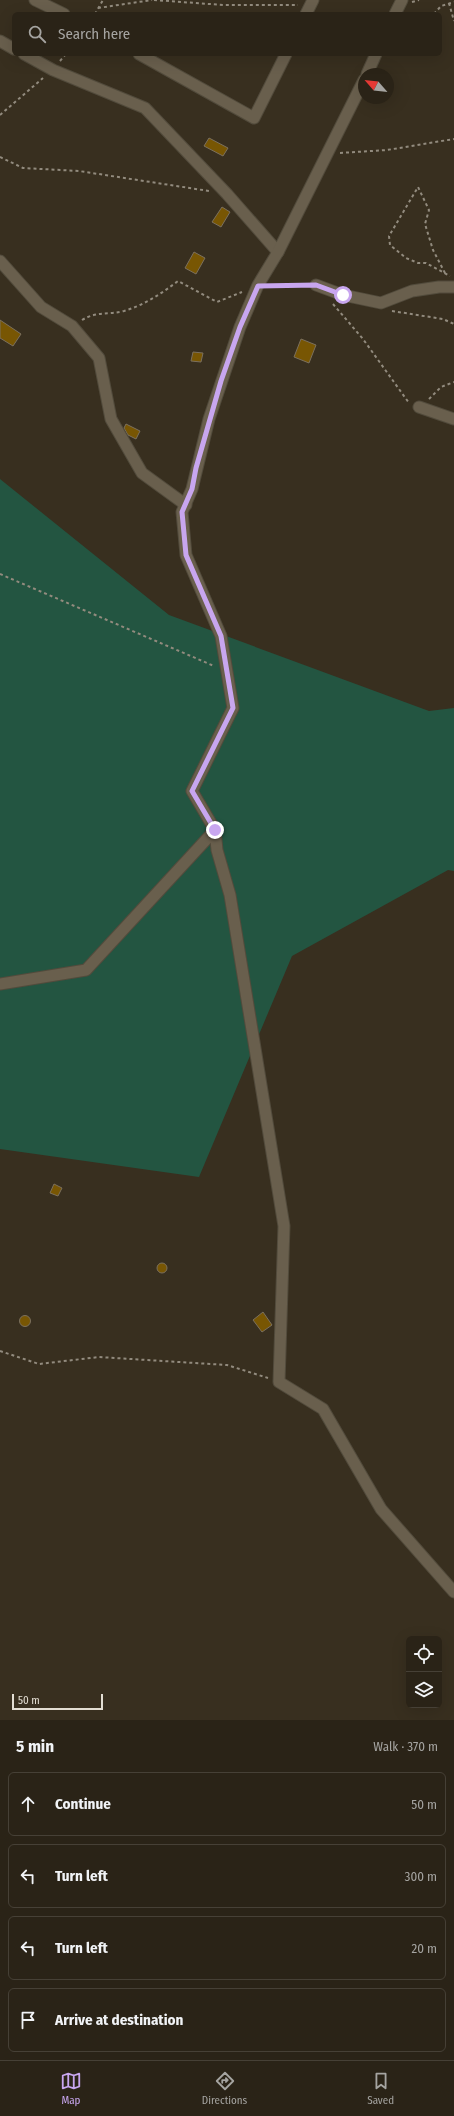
<!DOCTYPE html>
<html lang="en">
<head>
<meta charset="utf-8">
<style>
  :root { --surface:#2a2317; --page:#322b20; --text:#f1f3f6; --muted:#a5a4a1; --line:#464036; --accent:#c8a6ef }
  body { margin:0; font-family:"Fira Sans Condensed",sans-serif; background:var(--page); color:var(--text) }
  .controls { position:absolute; right:12px; bottom:12px; display:grid; overflow:hidden; border-radius:6px; box-shadow:0 4px 16px #0002 }
  .controls button { width:36px; height:36px; display:grid; place-items:center; padding:0; border:0; border-bottom:1px solid var(--line); background:var(--surface); color:var(--text); font:20px sans-serif }
  .compass { position:absolute; left:358px; top:68px; width:36px; height:36px; border-radius:50%; background:var(--surface); box-shadow:0 4px 16px #0002; rotate:298deg }
  .scale { position:absolute; left:12px; bottom:10px; width:91px; box-sizing:border-box; padding-left:4px; border:2px solid #e3ded3; border-top:0; font-size:11px; line-height:14px; white-space:nowrap; color:#e3ded3; -webkit-text-stroke:3px #382f1f; paint-order:stroke }
  .stop { position:absolute; width:12px; height:12px; margin:-9px; border:3px solid #c8a6ef; border-radius:50%; background:#fff }
  .stop.end { background:#c8a6ef; border-color:#fff; box-shadow:0 1px 4px #0008 }
  .list { margin:0; padding:0; list-style:none }
  h2 { display:flex; justify-content:space-between; align-items:center; height:52px; margin:0; padding:0 16px; font-size:17px }
  h2 small { font-size:13px; font-weight:400; color:var(--muted) }
  .list li { display:grid; grid-template-columns:26px 1fr auto; gap:12px; align-items:center; box-sizing:border-box; height:64px; margin:0 8px 8px; padding:0 8px; border:1px solid var(--line); border-radius:6px }
  .list b { display:block; font-size:15px; white-space:nowrap }
  .list em { font-size:13px; font-style:normal; color:var(--muted) }
  .icon { flex:none; width:22px; height:22px; fill:none; stroke:currentColor; stroke-width:2; stroke-linecap:round; stroke-linejoin:round }
  .map { position:relative; flex:none; width:454px; height:1720px; overflow:hidden }
  .search { position:absolute; background:var(--surface); box-shadow:0 4px 16px #0002; left:12px; right:12px; top:12px; height:44px; display:flex; align-items:center; gap:10px; box-sizing:border-box; padding:0 14px; border-radius:6px; color:var(--muted); font-size:15px }
  .sheet { height:340px; background:var(--surface) }
  nav { display:flex; justify-content:space-around; align-items:center; box-sizing:border-box; height:56px; border-top:1px solid var(--line); background:var(--surface); font-size:11px; color:var(--muted) }
  nav a { display:grid; justify-items:center; gap:2px }
  nav .on { color:var(--accent) }
  .map>svg:first-child { display:block }
</style>
</head>
<body>
<div class="map">
<svg width="454" height="1720" viewBox="0 0 454 1720">
  <rect width="100%" height="100%" fill="#382f1f"/>
  <path fill="#235541" d="M0,479l169,136 260,96 25,-3v163l-6,-1 -156,86 -93,221 -199,-28z"/>
  <g fill="#785603" stroke="#7b705e">
    <path d="M209,138l19,10 -5,8 -19,-10z"/>
    <path d="M222,207l8,5 -9,15 -9,-5z"/>
    <path d="M194,252l11,6 -9,16 -11,-6z"/>
    <path d="M0,320l21,14 -8,12 -13,-8z"/>
    <path d="M301,339l15,6 -7,18 -15,-6z"/>
    <path d="M193,352l10,1 -2,9 -10,-1z"/>
    <path d="M126,424l14,7 -4,8 -8,-4 -4,-7z"/>
    <path d="M54,1184l8,4 -4,8 -8,-3z"/>
    <circle cx="162" cy="1268" r="5"/>
    <path d="M263,1312l9,13 -10,7 -9,-12z"/>
    <circle cx="25" cy="1321" r="5.5"/>
  </g>
  <g fill="none" stroke-linecap="round" stroke-linejoin="round">
    <g stroke="#524b3c" stroke-width="13">
      <g id="street">
        <path d="M35,0l29,14"/>
        <path d="M306,14l7,-14"/>
        <path d="M395,14l7,-14"/>
        <path d="M0,41l14,8"/>
        <path d="M24,54l29,16 92,38 82,86 51,58"/>
        <path d="M139,54l115,64 32,-64"/>
        <path d="M367,74l9,-20"/>
        <path d="M364,80l-86,172 -20,33 -18,42 -31,92 -17,70 -10,23 4,43 35,81 12,72 -41,83 23,39 2,20 13,45 54,331 -5,156 44,27 58,100 73,83"/>
        <path d="M0,261l41,46 31,19 27,32 12,61 31,54 44,32"/>
        <path d="M316,285l27,10 38,8 31,-12 27,-4h15"/>
        <path d="M419,407l35,12"/>
        <path d="M0,984l86,-14 129,-140"/>
      </g>
    </g>
    <g stroke="#928b7e" stroke-width="2" stroke-dasharray="3 3" stroke-linecap="butt">
      <path d="M154,0l69,5h75"/>
      <path d="M412,2l7,-2"/>
      <path d="M449,3l5,18"/>
      <path d="M98,8l54,-8"/>
      <path d="M95,14l8,-14"/>
      <path d="M434,14l7,-8 13,-4"/>
      <path d="M60,61l6,-7"/>
      <path d="M0,115l43,-37"/>
      <path d="M340,153l47,-3 67,-11"/>
      <path d="M0,157l23,11 56,3 130,20"/>
      <path d="M445,273l-12,-23 -8,-26 4,-14 -11,-23 -29,49 1,9 16,13 12,5h8l24,13"/>
      <path d="M271,285h33"/>
      <path d="M333,304l30,35 46,64"/>
      <path d="M392,311l51,8 11,5"/>
      <path d="M82,320c15,-9 26,-5 42,-9 20,-6 37,-17 54,-30l39,21 25,-10"/>
      <path d="M429,399l12,-12 13,-5"/>
      <path d="M0,574l214,92"/>
      <path d="M0,1351l39,13 60,-7 128,8 41,13"/>
    </g>
    <use href="#street" stroke="#695f4d" stroke-width="11"/>
  </g>
  <g fill="none" stroke-linecap="round" stroke-linejoin="round">
    <path stroke="#c8a6ef" stroke-width="5" d="M215,830l-23,-39 41,-83 -12,-72 -35,-81 -4,-43 10,-23 4,-21 25,-87 19,-54 18,-41 58,-1 27,10"/>
  </g>
</svg>
<div class="controls">
<button><svg class="icon" aria-label="locate" viewBox="0 0 24 24"><circle cx="12" cy="12" r="6"/><path d="M12 2v4M12 18v4M2 12h4M18 12h4"/></svg></button>
<button><svg class="icon" aria-label="layers" viewBox="0 0 24 24"><path d="M12 4l9 5-9 5-9-5zM3 14l9 5 9-5"/></svg></button>
</div>
<svg class="compass" viewBox="-18 -18 36 36"><path d="M0-13l5 13h-10z" fill="#e53935"/><path d="M0 13l5-13h-10z" fill="#a5a4a1"/></svg>
<div class="scale">50 m</div>
<div class="stop" style="left:343px;top:295px"></div>
<div class="stop end" style="left:215px;top:830px"></div>
<div class="search"><svg class="icon" aria-label="search" viewBox="0 0 24 24"><circle cx="10" cy="10" r="6"/><path d="M15 15l6 6"/></svg>Search here</div>
</div>
<section class="sheet">
<h2>5 min<small>Walk · 370 m</small></h2>
<ul class="list">
<li><svg class="icon" aria-label="ahead" viewBox="0 0 24 24"><path d="M12 20V5M6 11l6-6 6 6"/></svg><div><b>Continue</b></div><em>50 m</em></li>
<li><svg class="icon" aria-label="left" viewBox="0 0 24 24"><path d="M17 20v-9H6M10 6l-5 5 5 5"/></svg><div><b>Turn left</b></div><em>300 m</em></li>
<li><svg class="icon" aria-label="left" viewBox="0 0 24 24"><path d="M17 20v-9H6M10 6l-5 5 5 5"/></svg><div><b>Turn left</b></div><em>20 m</em></li>
<li><svg class="icon" aria-label="arrive" viewBox="0 0 24 24"><path d="M6 21V4h12l-3 4 3 4H6"/></svg><div><b>Arrive at destination</b></div></li>
</ul>
</section>
<nav>
<a class="on"><svg class="icon" aria-label="map" viewBox="0 0 24 24"><path d="M3 6l6-2 6 2 6-2v14l-6 2-6-2-6 2zM9 4v14M15 6v14"/></svg>Map</a>
<a><svg class="icon" aria-label="directions" viewBox="0 0 24 24"><path d="M12 3l9 9-9 9-9-9zM9 14v-3h6M13 9l2 2-2 2"/></svg>Directions</a>
<a><svg class="icon" aria-label="saved" viewBox="0 0 24 24"><path d="M7 4h10v16l-5-4-5 4z"/></svg>Saved</a>
</nav>
</body>
</html>
